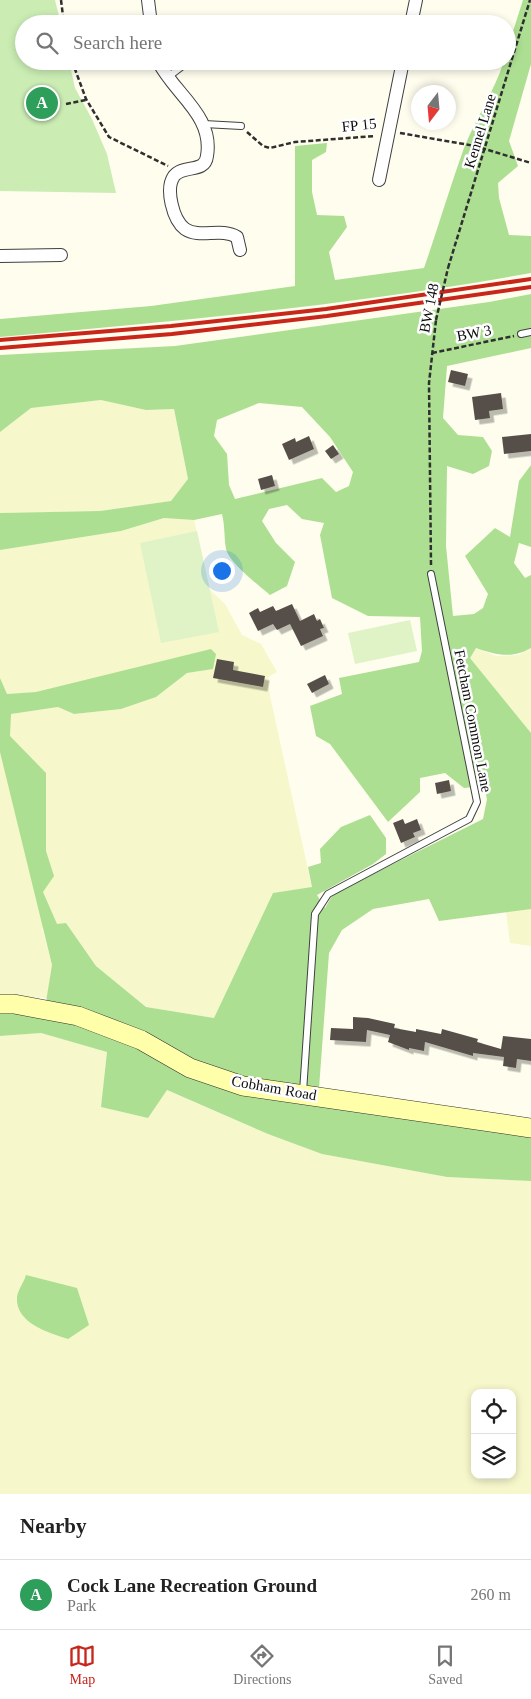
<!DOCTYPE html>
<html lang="en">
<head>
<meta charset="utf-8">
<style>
  :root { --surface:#fff; --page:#f6f6f6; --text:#222; --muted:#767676; --line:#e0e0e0; --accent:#c8251b }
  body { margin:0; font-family:Georgia,serif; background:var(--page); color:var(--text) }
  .controls { position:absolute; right:15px; bottom:15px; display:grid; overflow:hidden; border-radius:10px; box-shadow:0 2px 8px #0003 }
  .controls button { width:45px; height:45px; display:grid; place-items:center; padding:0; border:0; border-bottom:1px solid var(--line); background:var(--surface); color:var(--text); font:25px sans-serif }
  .compass { position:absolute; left:411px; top:85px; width:45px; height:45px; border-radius:50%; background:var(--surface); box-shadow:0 2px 8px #0003; rotate:196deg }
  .you { position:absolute; left:221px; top:570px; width:18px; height:18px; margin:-12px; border:4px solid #fff; border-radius:50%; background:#1a73e8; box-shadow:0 0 0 8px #1a73e833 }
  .badge { display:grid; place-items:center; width:32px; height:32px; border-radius:50%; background:var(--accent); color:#fff; font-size:16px; font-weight:700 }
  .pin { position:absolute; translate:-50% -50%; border:2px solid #fff; box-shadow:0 1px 5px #0006 }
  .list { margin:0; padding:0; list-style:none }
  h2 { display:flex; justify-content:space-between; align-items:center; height:65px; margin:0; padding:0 20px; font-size:21px }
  h2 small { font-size:16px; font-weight:400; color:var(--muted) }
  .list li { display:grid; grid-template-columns:32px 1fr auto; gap:15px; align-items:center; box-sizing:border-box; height:70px; padding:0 20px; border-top:1px solid var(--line) }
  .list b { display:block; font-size:19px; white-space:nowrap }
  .list p { margin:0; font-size:16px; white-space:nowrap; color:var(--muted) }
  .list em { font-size:16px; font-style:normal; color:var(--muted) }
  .icon { flex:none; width:28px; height:28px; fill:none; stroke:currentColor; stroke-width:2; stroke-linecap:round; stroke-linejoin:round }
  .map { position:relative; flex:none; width:531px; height:1494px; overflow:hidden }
  .search { position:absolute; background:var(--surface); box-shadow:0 2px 8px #0003; left:15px; right:15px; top:15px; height:55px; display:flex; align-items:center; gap:12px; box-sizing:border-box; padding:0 18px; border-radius:28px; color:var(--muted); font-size:19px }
  .sheet { height:135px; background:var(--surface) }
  nav { display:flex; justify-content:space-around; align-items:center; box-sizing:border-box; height:70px; border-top:1px solid var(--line); background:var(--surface); font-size:14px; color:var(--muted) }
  nav a { display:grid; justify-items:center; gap:2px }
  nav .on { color:var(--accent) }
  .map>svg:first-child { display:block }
</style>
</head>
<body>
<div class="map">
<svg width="531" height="1494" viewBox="0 0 531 1494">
  <defs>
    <filter id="shadow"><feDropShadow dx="4.5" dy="4.5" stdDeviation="0" flood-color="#0004"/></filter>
  </defs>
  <rect width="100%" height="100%" fill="#fffdee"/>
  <g fill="#f6f7cb" fill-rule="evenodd">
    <path d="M101,400l45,10 28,-1 14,71 -17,21 -71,10 -100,2v-81l31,-24z"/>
    <path d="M164,518l30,2 16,70 15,14 17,31 19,9 16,28 -9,5 2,19 42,192 -39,5 -59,125 -68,-11 -50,-41 -30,-43 -24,5 10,37 -5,33 -47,-2v-278l11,-4 47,-7 16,7 47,-5 35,-12 31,-24 25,-4 -176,23 -29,2 -7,-16v-128l121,-19z"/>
    <path d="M475,648l21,8 23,-1 12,-7v85l-61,-75z"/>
    <path d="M531,907v39l-21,-3 -4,-31z"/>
    <path d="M41,1033l66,19 -6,55 47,11 18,-28 102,44 54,20 125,23 84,4v313h-531v-458zM475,1393h37v82h-37z"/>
  </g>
  <path fill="#cbedb4" d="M0,0h55l6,24h-37v37h45l6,27 17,31 15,35 9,39 -116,-2z"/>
  <g fill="#acdf92" fill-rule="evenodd">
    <path d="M523,0h8v64l-22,77 9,25 -20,17 1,15 10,37 22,1v37c-176,32 -353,48 -531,64v-18l151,-13 144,-20v-140l32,-3 -1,9 -14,8v32l5,23 27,1 3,11 -18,25 6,28 89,-12c14,-40 26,-81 40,-120 12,-30 30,-56 40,-87h3v-11z"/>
    <path d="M531,294v54l-84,18 -4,52 15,17 25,2 9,14 -3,15 -16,8 -26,-8 -1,80 7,70 21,-2 9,-6 5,-14 -23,-38 30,-28 15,9 9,-56 12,-16v82l-12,-4 -5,20 11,15 6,-3v73c-19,11 -35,7 -55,0l-6,10 61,75v176l-92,12 -10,-22 -56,10 -31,21 -13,23 -11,149 213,29v50l-84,-4 -125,-23 -54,-20 -101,-44 -19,28 -47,-11 6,-55 -66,-19 -41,3v-26l44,4 8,-49 -52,-213v-74l7,16 29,-2 175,-43 5,5 -3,15 -26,4 -31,24 -35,12 -47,5 -16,-7 -47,7 -1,22 36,37v78l8,25 -11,16 14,32 9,-1 30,43 50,41 68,11 59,-125 39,-6 -4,-20 13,-4 -1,-14 21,-22 29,-12 16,23v16l-13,10 -56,31 8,13 8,-14 150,-75 4,-20 -3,-13 -20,2 -19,-15 -25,5v14l-32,30 -58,-78 -14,-8 -6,-30 32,-12 -3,-16 80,-16 3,-11 -2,-34 -52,-1 -36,-18 -12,-63 4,-12 -22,-4 -15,-14 -18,4 -7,12 14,22 19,19 -8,24 -17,9c-10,-9 -41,-32 -44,-46 -2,-12 -1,-23 -4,-35l-28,6 -30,-2 -43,13 -121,19v-37l100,-2 71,-10 17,-22 -14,-70 -28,1 -45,-10 -70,8 -31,24v-77l175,-9 314,-44zM259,403l43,4 28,30 23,35 -4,14 -13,6 -14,-14 -87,21 -6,-14 -2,-31 -13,-18 3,-16z"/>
    <path d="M26,1275l51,13 12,37 -21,14c-19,-6 -53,-16 -51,-42 1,-7 7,-15 9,-22z"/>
  </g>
  <g fill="#dff3c7">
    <path d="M197,531l22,101 -58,11 -21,-100z"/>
    <path d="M410,620l7,31 -62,13 -7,-31z"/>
  </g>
  <g fill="#575049" filter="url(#shadow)">
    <path d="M451,370l17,4 -3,12 -17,-4z"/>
    <path d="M501,393l2,16 -14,2 1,7 -15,2 -3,-23z"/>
    <path d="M531,434v17l-27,3 -2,-17z"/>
    <path d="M309,436l5,13 -25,11 -7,-16 13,-6 1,4z"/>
    <path d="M333,445l6,9 -8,5 -6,-8z"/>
    <path d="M272,475l3,11 -14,4 -3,-11z"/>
    <path d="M292,604l8,17 14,-7 3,7 3,-2 4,9 -4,1 3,7 -22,10 -11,-22 -13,6 -4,-6 -15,7 -9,-18 9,-5 2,4 13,-6 3,5z"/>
    <path d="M217,659l17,3 -1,8 32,6 -2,11 -50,-9z"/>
    <path d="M325,675l4,9 -17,9 -5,-9z"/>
    <path d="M449,780l2,11 -14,3 -2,-11z"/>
    <path d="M403,819l2,5 12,-5 4,11 -8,3 2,4 -14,6 -8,-20z"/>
    <path d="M353,1017l15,1 27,6 -1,4 22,4v-3l25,5 1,-5 36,10 -1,3 24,7 2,-13 28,3v22l-14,-2 -1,9 -13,-2 1,-9 -31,-4v3l-48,-14 -1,9 -15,-3v2l-21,-8 2,-7 -23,-5 -1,12 -36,-2 1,-12 22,1z"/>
  </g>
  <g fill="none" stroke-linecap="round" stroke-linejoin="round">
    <g stroke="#404040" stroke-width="8">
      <g id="lane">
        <path d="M168,77l21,-16"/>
        <path d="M204,124l37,2"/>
        <path d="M521,334l10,-2"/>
        <path d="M303,1092l12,-178 13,-20 141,-75 8,-17 -46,-228"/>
      </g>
    </g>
    <g stroke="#404040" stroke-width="14">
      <g id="street">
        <path d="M148,0l3,24"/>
        <path d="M411,24l5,-24"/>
        <path d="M158,61c16,33 56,54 49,95 -2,18 -24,8 -33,20 -9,13 -1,44 11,53 15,10 36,-2 52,8l3,13"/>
        <path d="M379,180l24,-119"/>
        <path d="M0,256l61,-1"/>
      </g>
    </g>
    <g stroke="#2f2f2f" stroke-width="20">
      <path id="secondary" d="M0,1004h14l64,12 63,24 49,28 53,18 288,42"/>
    </g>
    <g stroke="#2f2f2f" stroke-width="2.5" stroke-dasharray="5 2.5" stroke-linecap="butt">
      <path d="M61,0l3,24"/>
      <path d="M72,61l14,38 23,38 59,29"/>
      <path d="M66,104l20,-4"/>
      <path d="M247,132l16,14 7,2 25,-6 80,-6"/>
      <path d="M400,133l75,13 56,17"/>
      <path d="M448,268l82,-268"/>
      <path d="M432,353l82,-17"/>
      <path d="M431,565l-2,-182 7,-63"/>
    </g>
    <use href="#lane" stroke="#fff" stroke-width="6"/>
    <use href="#street" stroke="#fff" stroke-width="12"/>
    <use href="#secondary" stroke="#ffffa9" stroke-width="19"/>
    <g stroke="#c8251b" stroke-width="4">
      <path d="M0,340l171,-14 155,-17 205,-30"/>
      <path d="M0,348l172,-14 155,-18 204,-29"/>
    </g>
    <path stroke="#2f2f2f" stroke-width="2.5" stroke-dasharray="5 2.5" stroke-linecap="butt" d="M436,320l12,-52"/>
  </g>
  <g text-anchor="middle" stroke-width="5" stroke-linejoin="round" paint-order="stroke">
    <g font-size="15" fill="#0d0d0d" stroke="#fff">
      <text transform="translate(359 125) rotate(-6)" y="5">FP 15</text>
      <text transform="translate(480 131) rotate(-73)" y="5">Kennel Lane</text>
      <text transform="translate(429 308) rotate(-79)" y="5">BW 148</text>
      <text transform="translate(474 333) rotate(-11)" y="5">BW 3</text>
      <text transform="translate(473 721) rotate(79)" y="5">Fetcham Common Lane</text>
      <text transform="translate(274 1088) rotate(10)" y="5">Cobham Road</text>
    </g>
  </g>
</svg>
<div class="controls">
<button><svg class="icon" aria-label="locate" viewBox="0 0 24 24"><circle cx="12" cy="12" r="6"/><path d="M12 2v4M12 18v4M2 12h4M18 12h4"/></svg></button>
<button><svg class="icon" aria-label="layers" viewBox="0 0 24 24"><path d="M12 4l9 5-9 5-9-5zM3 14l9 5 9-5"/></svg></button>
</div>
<svg class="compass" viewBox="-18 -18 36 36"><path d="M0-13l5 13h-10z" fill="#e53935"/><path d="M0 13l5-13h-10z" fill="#767676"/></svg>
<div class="you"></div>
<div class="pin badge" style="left:42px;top:103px;background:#2e9e5b">A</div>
<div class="search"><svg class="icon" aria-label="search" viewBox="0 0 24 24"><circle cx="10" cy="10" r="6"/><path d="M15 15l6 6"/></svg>Search here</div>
</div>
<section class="sheet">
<h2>Nearby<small></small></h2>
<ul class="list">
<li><span class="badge" style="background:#2e9e5b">A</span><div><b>Cock Lane Recreation Ground</b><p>Park</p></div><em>260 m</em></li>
</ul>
</section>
<nav>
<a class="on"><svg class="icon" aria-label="map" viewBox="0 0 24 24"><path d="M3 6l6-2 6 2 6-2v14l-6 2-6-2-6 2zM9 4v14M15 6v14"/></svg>Map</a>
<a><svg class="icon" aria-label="directions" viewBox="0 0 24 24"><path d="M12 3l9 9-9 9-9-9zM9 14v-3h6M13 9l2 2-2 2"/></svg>Directions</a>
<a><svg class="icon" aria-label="saved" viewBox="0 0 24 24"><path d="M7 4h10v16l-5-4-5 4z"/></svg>Saved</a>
</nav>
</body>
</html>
